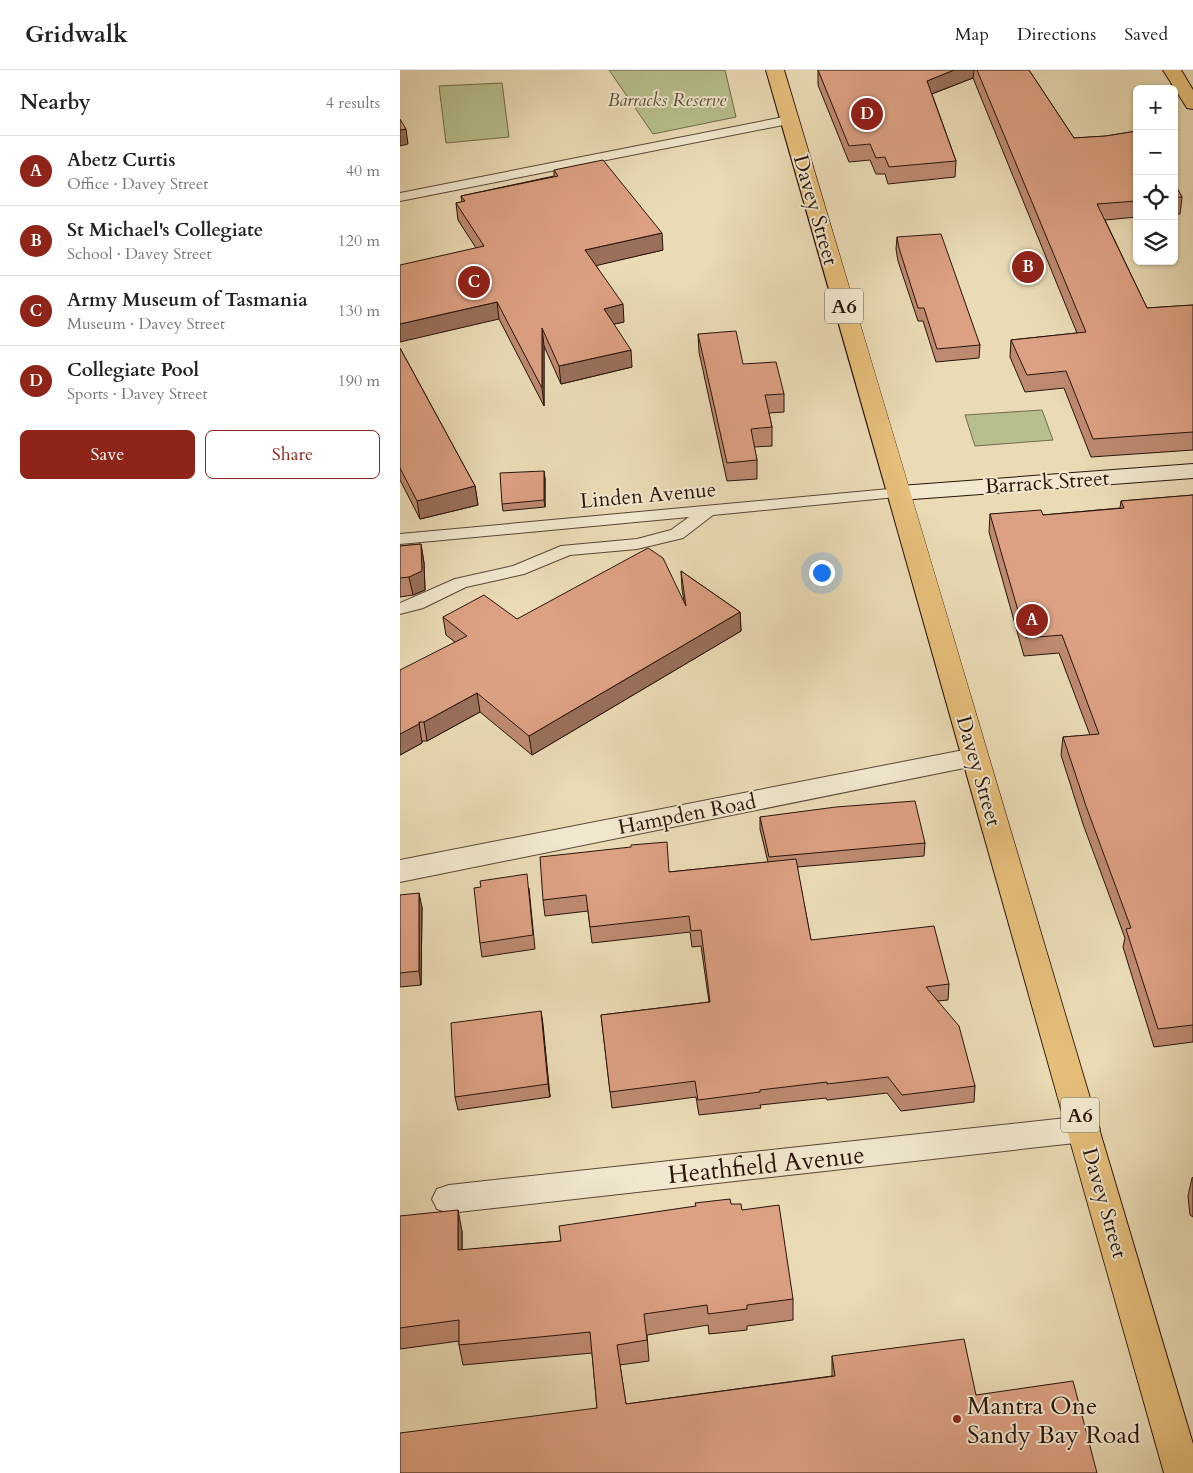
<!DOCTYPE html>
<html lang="en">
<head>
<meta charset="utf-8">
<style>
  :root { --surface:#fff; --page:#f2f2f2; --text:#222; --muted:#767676; --line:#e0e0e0; --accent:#8f2418 }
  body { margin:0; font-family:Cardo,serif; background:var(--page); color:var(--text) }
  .controls { position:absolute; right:15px; top:15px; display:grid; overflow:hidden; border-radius:8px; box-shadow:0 1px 4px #0004 }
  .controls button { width:45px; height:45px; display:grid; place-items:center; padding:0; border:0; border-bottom:1px solid var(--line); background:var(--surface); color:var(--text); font:25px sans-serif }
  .you { position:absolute; left:421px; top:502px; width:18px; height:18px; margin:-12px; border:4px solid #fff; border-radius:50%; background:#1a73e8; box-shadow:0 0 0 8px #1a73e833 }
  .badge { display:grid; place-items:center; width:32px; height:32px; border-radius:50%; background:var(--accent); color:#fff; font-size:16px; font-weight:700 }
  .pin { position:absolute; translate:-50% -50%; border:2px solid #fff; box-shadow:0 1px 5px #0006 }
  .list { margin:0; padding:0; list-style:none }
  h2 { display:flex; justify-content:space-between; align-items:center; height:65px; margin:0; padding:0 20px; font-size:21px }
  h2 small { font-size:16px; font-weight:400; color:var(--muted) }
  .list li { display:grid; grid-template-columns:32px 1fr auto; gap:15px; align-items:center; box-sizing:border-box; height:70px; padding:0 20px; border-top:1px solid var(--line) }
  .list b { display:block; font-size:19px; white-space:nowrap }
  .list p { margin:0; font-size:16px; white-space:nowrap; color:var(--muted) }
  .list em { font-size:16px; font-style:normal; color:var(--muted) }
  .actions { display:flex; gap:10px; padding:15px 20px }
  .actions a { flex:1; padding:11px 0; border:1px solid var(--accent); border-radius:8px; text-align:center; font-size:18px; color:var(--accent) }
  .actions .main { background:var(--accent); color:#fff }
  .icon { flex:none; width:28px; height:28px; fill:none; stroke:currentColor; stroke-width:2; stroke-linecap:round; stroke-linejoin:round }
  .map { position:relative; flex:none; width:793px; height:1403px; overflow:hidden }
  header { display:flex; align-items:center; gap:30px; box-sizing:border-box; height:70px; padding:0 25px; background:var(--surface); border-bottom:1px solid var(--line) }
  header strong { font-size:24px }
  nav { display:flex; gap:28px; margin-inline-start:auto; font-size:18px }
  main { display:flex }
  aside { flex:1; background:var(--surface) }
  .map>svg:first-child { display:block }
</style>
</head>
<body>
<header>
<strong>Gridwalk</strong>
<nav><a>Map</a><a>Directions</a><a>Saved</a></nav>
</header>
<main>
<aside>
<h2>Nearby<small>4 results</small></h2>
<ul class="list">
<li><span class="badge">A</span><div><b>Abetz Curtis</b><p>Office · Davey Street</p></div><em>40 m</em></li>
<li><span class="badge">B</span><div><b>St Michael's Collegiate</b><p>School · Davey Street</p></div><em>120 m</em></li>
<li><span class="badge">C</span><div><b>Army Museum of Tasmania</b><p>Museum · Davey Street</p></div><em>130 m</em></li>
<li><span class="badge">D</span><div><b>Collegiate Pool</b><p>Sports · Davey Street</p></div><em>190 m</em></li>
</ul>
<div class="actions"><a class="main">Save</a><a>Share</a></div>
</aside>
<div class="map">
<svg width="793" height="1403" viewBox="0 0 793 1403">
  <rect width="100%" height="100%" fill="#eadbb5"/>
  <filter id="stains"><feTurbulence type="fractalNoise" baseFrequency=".004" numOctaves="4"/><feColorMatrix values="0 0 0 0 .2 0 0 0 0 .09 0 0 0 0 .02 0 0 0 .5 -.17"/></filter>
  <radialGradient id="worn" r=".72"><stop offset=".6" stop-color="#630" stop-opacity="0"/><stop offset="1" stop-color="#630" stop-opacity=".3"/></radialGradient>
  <g fill="#b7c08d" stroke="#706a4b">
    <path d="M209,0h116l11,47 -83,17z"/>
    <path d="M102,13l7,54 -63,6 -7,-57z"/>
    <path d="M642,340l11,30 -78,6 -10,-31z"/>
  </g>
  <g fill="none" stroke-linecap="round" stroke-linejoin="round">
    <g stroke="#584534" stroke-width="2">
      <g id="lane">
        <path d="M389,46l4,1 2,3 -2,3 -393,78v-8z"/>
        <path d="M500,418l6,2 2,3 -2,3 -193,19 -30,23 -46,11 -67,6 -46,19 -58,13 -43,21 -23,6v-11l55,-24 58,-13 48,-20 76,-7 34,-9 18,-13 -289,27v-10z"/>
      </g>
    </g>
    <g stroke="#584534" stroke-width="2">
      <g id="street">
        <path d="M574,678l10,2 4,7 -4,7 -584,118v-22z"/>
        <path d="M684,1046l12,4 4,9 -4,9 -12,4 -635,71 -12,-4 -5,-10 5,-10 12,-4z"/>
      </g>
    </g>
    <g stroke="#281309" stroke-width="2">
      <path id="secondary" d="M793,394v14l-293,22 -8,-2 -4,-5 4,-5 8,-2z"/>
    </g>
    <g stroke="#281309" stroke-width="2">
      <g id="highway">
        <path d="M366,0h18c138,457 272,916 409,1374v29h-29c-133,-468 -263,-936 -398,-1403z"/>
        <path d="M763,0h18l12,20v19l-6,-1z"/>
      </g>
    </g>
    <use href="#lane" fill="#f1e8cf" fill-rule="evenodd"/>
    <use href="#street" fill="#f1e8cf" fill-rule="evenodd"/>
    <use href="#secondary" fill="#f1e8cf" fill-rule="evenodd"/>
    <use href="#highway" fill="#e5be7a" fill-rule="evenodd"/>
  </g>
  <g fill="#bd8a70" stroke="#281309">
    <path d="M418,0h211l45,68 32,-2 31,-5v86l-32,3 42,88 46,-3v145l-102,7 -27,-69 -39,4 -15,-35 1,-17 66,-7 -104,-255 -41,16 24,67 -1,16 -67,7 -3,-10h-9l-6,-14 -21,2 -31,-77z"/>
    <path d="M154,100l109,80 -67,15 28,57 -10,2 18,43 -71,17 -17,-38v60l-45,-87 -23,-71 -18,-28 -2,-17 6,-1 -1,-6 93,-20z"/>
    <path d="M774,113l8,14 -2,17h-6z"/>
    <path d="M497,167l83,108 -1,13 -43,4 -13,-41h-5l-20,-60 -2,-12z"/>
    <path d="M298,264l86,60v18l-15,1 3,14v19l-18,1 3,13v19l-30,2 -28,-129z"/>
    <path d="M0,278l75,138 3,19 -58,14 -20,-39z"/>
    <path d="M145,408v29l-42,4 -1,-7z"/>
    <path d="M793,425v547l-39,5 -31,-100 2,-9 -42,-114 -22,-69 2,-18 27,-2 -31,-82 -35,3 -35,-124 1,-18 53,1 77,-7 1,-7z"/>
    <path d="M21,474l3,19 1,27 -12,5 -13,2v-51z"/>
    <path d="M281,501l59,41 1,19 -209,124 -52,-43 -53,29h-5v2l-22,12 55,-113 -9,-7 -3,-18 74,2 167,-18 -2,-12z"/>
    <path d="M360,747l165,26 -1,13 -127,11 14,73 138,44 -1,16 -10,1 37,85 -1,16 -73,9 -14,-18 -60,7 -1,-2 -66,7 1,3 -62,7 -3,-18 -84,11 -11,-93 108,-13 -8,-56 -9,1 -2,-15 -98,11 -4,-32 -43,5 -2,-16 126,-28 99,-10 -8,-33z"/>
    <path d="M81,817l48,1 6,61 -53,8 -2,-14z"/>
    <path d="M0,825l22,12 -1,78 -21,2z"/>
    <path d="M141,941l9,86 -92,13 -3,-13z"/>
    <path d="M793,1107v40l-3,-2 -2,-19 4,-18z"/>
    <path d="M331,1134l11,6 51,89v21l-46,6v4l-38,4 -1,-9 -61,10 2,26 -29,4 6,39 206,-28v-20l144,39 121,78 -500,-65 -5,-55 -129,12 -4,-20v-4l-59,8v-133l62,15v19l99,-9z"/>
  </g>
  <g fill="#9a705b" stroke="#281309">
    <path d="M554,0h20l-1,8 -47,18 1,-15z"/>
    <path d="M6,59l2,15 -8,2v-16z"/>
    <path d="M262,163l1,17 -77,18 -1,-18z"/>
    <path d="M97,232l2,17 -99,23v-18z"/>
    <path d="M223,234l1,18 -19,4 -1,-17z"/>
    <path d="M142,258l2,18v60l-2,-18z"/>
    <path d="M231,280l1,17 -71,17 -2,-18z"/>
    <path d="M144,401l1,7v29l-1,-7z"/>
    <path d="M75,416l3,19 -58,14 -3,-18z"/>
    <path d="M21,474l3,19 1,27 -12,5 -4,-18z"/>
    <path d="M340,542l1,19 -209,124 -3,-19z"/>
    <path d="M77,623l3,19 -53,29 -3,-19z"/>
    <path d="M19,652l3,21 -22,12v-21z"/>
    <path d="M19,823l3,14 -1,78 -2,-14z"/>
    <path d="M141,941l2,13 7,73 -2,-13z"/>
    <path d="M58,1140l4,21v40l-4,-21z"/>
  </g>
  <g fill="#dca082" stroke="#281309">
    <path d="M418,0h136l-27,11 29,80 -67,6 -4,-10 -9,1 -6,-14 -21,2z"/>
    <path d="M577,0h52l45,68 32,-2 31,-5v70l-40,3 50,104 46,-3v127l-100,7 -27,-68 -39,4 -16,-35 75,-8z"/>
    <path d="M0,49l6,10 -6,1z"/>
    <path d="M203,90l59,73 -77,17 38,54 -19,5 27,41 -72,16 -17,-38v60l-45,-86 -97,22v-59l84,-19 -28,-43 9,-2 -4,-5 97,-20 -4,-6z"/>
    <path d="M774,113l8,14 -8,1z"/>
    <path d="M541,164l39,111 -43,4 -13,-41h-6l-19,-60 -2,-11z"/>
    <path d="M336,261l7,33 33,-2 8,32 -19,1 7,32 -21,2 6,31 -30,3 -29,-129z"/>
    <path d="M0,278l75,138 -58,15 -17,-33z"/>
    <path d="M144,401v29l-42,4 -2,-31z"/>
    <path d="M793,425v530l-35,4 -32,-100 5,-1 -45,-122 -23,-69 36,-3 -37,-99 -36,3 -36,-124 51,-4 2,5 81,-7 -3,-7z"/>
    <path d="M21,474l1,27 -13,6 -9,1v-32z"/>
    <path d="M248,478l15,10 23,48 -5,-35 59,41 -211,124 -52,-43 -53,29h-5v2l-19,10v-64l67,-34 -24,-19 41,-22 33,24z"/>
    <path d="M515,731l10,42 -156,14 -9,-40 76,-10z"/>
    <path d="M267,772l2,30 127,-13 15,81 123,-14 15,58 -23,3 33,39 16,60 -73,9 -14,-18 -61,7v-2l-67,8v2l-62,8 -3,-19 -85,11 -9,-77 109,-13 -9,-72 -10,1 -2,-15 -99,11 -4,-32 -43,5 -3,-43 91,-10v-2z"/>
    <path d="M127,804l6,61 -53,8 -6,-55 7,-1 -1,-6z"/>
    <path d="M19,823v78l-19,2v-78z"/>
    <path d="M141,941l7,73 -93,13 -4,-74z"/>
    <path d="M330,1129l1,5h10l1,6 37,-5 14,94 -46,6v4l-39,5 -1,-9 -63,9 3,26 -30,5 9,59 209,-28 -3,-20 132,-17 12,56 97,-14 24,92h-697v-40l197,-25 -7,-76 -131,13v-25l-59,8v-112l58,-6v40l103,-9 -2,-15 137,-20 -1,-3z"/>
  </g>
  <circle fill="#8f2418" stroke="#f1e8cf" stroke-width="2" cx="557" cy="1349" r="5"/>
  <g text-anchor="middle" stroke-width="4" stroke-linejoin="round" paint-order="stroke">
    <g font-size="18" font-style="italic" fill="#5a5037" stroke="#f1e8cf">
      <text x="267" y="36">Barracks Reserve</text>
    </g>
    <g fill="#f1e8cf" stroke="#645344" stroke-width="1">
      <rect x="425" y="218.5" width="38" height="35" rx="4"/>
      <rect x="661" y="1027.5" width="38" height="35" rx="4"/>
    </g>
    <g font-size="20" font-weight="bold" fill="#281309">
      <text x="444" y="243">A6</text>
      <text x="680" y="1052">A6</text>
    </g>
    <g font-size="21" fill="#281309" stroke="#f1e8cf">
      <text transform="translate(416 140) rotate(74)" y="7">Davey Street</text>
      <text transform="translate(647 412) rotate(-4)" y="7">Barrack Street</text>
      <text transform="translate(248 425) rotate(-5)" y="7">Linden Avenue</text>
      <text transform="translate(579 701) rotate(74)" y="7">Davey Street</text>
      <text transform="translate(287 744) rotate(-11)" y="7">Hampden Road</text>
      <text transform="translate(705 1133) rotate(74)" y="7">Davey Street</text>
    </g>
    <g font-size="25" fill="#281309" stroke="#f1e8cf">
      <text transform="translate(366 1094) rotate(-6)" y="9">Heathfield Avenue</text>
    </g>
    <g font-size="25" fill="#281309" stroke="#f1e8cf" text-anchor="start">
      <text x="567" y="1344">Mantra One<tspan x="567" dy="29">Sandy Bay Road</tspan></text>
    </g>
  </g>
  <rect width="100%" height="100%" filter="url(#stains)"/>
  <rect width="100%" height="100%" fill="url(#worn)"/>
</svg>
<div class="controls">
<button>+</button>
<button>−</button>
<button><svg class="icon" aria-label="locate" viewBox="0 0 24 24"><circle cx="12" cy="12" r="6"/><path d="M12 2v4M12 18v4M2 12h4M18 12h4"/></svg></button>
<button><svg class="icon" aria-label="layers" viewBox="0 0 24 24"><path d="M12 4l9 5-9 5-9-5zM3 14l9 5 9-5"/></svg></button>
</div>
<div class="you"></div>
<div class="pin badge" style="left:632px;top:550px">A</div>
<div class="pin badge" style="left:628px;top:197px">B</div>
<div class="pin badge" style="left:74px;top:212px">C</div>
<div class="pin badge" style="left:467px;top:44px">D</div>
</div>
</main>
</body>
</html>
